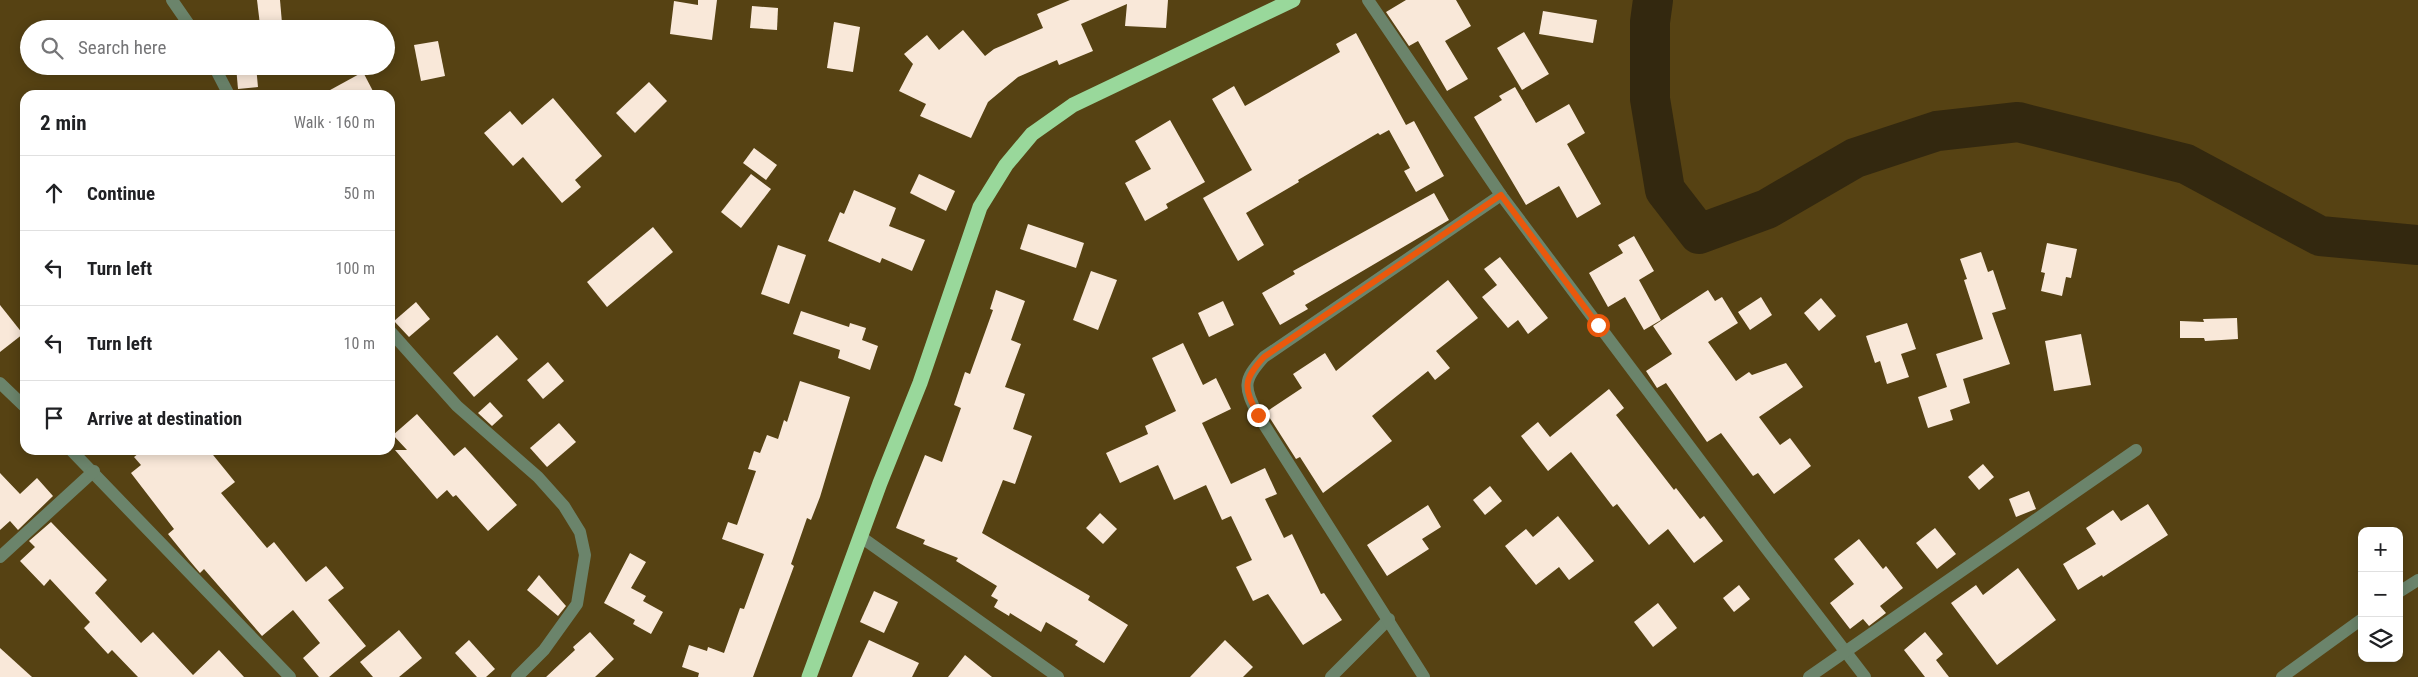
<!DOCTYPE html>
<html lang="en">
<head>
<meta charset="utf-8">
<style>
  :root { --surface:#fff; --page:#f2f2f2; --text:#202124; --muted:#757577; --line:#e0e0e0 }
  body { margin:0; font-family:"Roboto Condensed",sans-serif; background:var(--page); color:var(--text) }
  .controls { position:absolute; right:15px; bottom:15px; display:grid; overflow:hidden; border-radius:10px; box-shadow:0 2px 12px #0003 }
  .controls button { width:45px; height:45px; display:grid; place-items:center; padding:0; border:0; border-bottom:1px solid var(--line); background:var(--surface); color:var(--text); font:25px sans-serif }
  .stop { position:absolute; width:15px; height:15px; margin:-11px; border:4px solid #ea580c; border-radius:50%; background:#fff }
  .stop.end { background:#ea580c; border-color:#fff; box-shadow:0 1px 5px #0008 }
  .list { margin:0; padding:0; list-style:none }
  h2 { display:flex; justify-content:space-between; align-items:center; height:65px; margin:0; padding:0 20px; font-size:21px }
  h2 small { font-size:16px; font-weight:400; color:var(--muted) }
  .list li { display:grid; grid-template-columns:32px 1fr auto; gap:15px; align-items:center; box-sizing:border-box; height:75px; padding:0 20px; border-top:1px solid var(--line) }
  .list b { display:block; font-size:19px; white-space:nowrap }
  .list em { font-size:16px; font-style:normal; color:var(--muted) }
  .icon { flex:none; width:28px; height:28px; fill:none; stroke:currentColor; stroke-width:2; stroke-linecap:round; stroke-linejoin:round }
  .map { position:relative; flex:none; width:2418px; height:677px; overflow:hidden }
  .search { position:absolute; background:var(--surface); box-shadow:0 2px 12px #0003; left:20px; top:20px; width:375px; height:55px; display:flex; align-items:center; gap:12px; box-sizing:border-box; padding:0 18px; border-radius:28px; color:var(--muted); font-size:19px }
  .panel { position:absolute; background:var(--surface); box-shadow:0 2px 12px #0003; left:20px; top:90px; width:375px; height:365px; border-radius:15px }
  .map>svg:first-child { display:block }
</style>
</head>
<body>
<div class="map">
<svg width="2418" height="677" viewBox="0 0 2418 677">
  <rect width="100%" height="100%" fill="#564213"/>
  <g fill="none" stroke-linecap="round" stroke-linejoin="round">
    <path stroke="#33280f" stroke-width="40" d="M1653,0l-3,22v77l15,91 34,44 68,-25 88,-51 82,-27 81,-9 168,42 134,72 98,9"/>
  </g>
  <g fill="#f9e8d9">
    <path d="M257,0h23l2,23 -22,2z"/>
    <path d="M698,0h19l-5,40 -42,-6 4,-33 24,4z"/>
    <path d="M1070,0h98l-2,28 -41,-2 2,-22 -46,20 12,27 -34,14 -2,-5 -39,17 -30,25 -17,36 -51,-22 6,-12 -27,-13 14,-27 -9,-10 23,-19 12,15 24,-20 22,26 9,-7 49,-21 -6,-14z"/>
    <path d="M1406,0h50l15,26 -26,15 23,38 -21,12 -29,-50 -9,5 -23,-34z"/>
    <path d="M752,6l26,2 -1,22 -27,-2z"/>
    <path d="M1543,11l54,9 -4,23 -54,-9z"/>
    <path d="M834,22l26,5 -7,45 -26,-4z"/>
    <path d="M1524,32l25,42 -27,16 -25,-42z"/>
    <path d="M1356,33l50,92 8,-4 30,55 -28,16 -12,-21 6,-3 -21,-38 -9,5 -2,-2 -80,47 1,2 -53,31 18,32 -26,16 -35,-63 49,-28 -40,-71 22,-13 11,20 95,-54 -4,-8z"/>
    <path d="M438,41l7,35 -24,5 -7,-36z"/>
    <path d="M236,66h20l2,21 -20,2z"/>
    <path d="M363,72l12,23h-54z"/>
    <path d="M649,82l18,19 -32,32 -19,-20z"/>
    <path d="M1515,87l21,36 33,-19 16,29 -18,11 34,60 -24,14 -18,-32 -33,19 -52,-88 28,-17 -3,-4z"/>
    <path d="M553,98l49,58 -27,24 6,7 -19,16 -39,-46 -10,9 -29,-33 26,-22 12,14z"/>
    <path d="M1170,120l35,62 -39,22 2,4 -23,13 -20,-38 26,-14 -16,-28z"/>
    <path d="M754,148l23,17 -11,15 -23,-17z"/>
    <path d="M751,174l20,15 -30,39 -20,-16z"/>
    <path d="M919,174l36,17 -9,20 -36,-18z"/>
    <path d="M854,190l42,18 -7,18 36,14 -13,31 -30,-13 -2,5 -52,-22 12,-29 4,2z"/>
    <path d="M1434,193l15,27 -144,85 3,4 -28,16 -18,-32 33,-19 -2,-3z"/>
    <path d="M1028,224l56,19 -8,25 -56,-19z"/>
    <path d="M653,227l20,25 -66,55 -20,-25z"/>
    <path d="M1634,236l20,35 -15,9 22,40 -17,10 -19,-33 -17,10 -19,-34 34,-20 -5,-8z"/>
    <path d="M2047,243l30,6 -6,29 -5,-1 -4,19 -21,-5 4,-18 -4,-1z"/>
    <path d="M778,245l28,10 -17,49 -28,-10z"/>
    <path d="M1981,252l7,20 5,-2 13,39 -14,4 18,51 -47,15 7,24 -20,7 3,10 -25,8 -10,-31 29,-10 -11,-33 47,-15 -19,-59 3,-1 -7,-20z"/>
    <path d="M1500,257l48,61 -20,16 -10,-14 -10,8 -26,-31 15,-12 -13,-16z"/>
    <path d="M1091,271l26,9 -19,50 -25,-10z"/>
    <path d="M1448,280l30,38 -42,33 14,17 -15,12 -7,-9 -56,45 20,25 -69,52 -23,-36 -4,2 -30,-47 36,-24 -9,-14 32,-21 11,18z"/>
    <path d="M996,290l29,11 -14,39 10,4 -16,43 20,7 -12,35 19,7 -17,48 -12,-4 -21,53 108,63 -2,4 40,25 -24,38 -29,-18 3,-4 -32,-19 -5,10 -31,-19 -1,3 -15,-9 4,-7 -7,-4 6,-10 -41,-25 2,-3 -35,-14 2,-4 -29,-12 29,-73 17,7 19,-54 -7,-3 11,-33 5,2 23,-64 -3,-1z"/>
    <path d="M1708,290l7,11 7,-4 16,26 -30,19 28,39 13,-9 3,3 34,-12 17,24 -44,30 21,28 10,-7 21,28 -37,28 -16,-21 -5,3 -32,-43 -14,9 -41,-59 -9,5 -11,-17 26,-17 -19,-28z"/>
    <path d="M1761,297l11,18 -22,15 -12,-18z"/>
    <path d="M1821,298l15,18 -17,15 -15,-18z"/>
    <path d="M1223,301l11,24 -25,12 -11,-24z"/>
    <path d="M416,302l14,17 -21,18 -15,-16z"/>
    <path d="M0,305l23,29 -23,18z"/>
    <path d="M801,311l48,16 1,-4 16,5 -4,12 16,6 -8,24 -32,-12 2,-8 -47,-16z"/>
    <path d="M2237,318l1,21 -33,2 -1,-3h-24v-17l24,1 -1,-3z"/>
    <path d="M1907,323l9,26 -15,5 8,23 -22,7 -7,-23 -5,2 -9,-27z"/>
    <path d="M2081,334l10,51 -37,6 -9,-50z"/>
    <path d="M497,335l21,24 -44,38 -21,-24z"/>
    <path d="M1183,343l20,42 13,-7 15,31 -29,14 29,61 34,-16 12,26 -12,5 19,39 8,-4 29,60 3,-1 18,27 -39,25 -35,-51 -15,7 -17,-34 16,-7 -21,-44 -9,4 -16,-35 -32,15 -16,-35 -38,18 -14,-30 42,-19 -3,-8 31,-15 -24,-53z"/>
    <path d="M548,362l16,19 -21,18 -16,-19z"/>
    <path d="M800,381l50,16 -30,100 -9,23 -4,-2 -16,46 3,2 -41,111h-55l1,-4 -17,-6 7,-22 18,6 1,-4 16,6 16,-45 4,1 20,-55 -42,-15 6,-17 9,3 19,-54 -8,-2 6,-18 6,2 7,-18 11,4 6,-19 3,2z"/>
    <path d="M1609,389l15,19 -8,7 58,75 2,-2 24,31 4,-3 19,25 -29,22 -26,-34 -19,16 -32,-41 -4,3 -42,-55 -23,19 -27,-35 17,-14 12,15z"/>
    <path d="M490,402l13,14 -11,10 -14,-13z"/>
    <path d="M417,414l37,42 11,-9 52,58 -29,26 -32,-36 -3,2 -6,-7 -10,9 -42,-49h12l-14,-15z"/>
    <path d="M559,423l17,19 -29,25 -17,-19z"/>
    <path d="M143,450h66l26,32 -14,11 46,55 7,-6 32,40 20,-16 18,22 -16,12 38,46 -37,31h-10l-16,-19 17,-15 -27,-33 -31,26 -58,-67 -4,4 -11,-13 -21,-26 6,-5 -43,-56 10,-8 -7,-8z"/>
    <path d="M1983,464l11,13 -15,13 -11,-13z"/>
    <path d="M0,473l20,21 17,-16 16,18 -35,34 -8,-9 -10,9z"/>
    <path d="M1490,486l12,15 -17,14 -12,-15z"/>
    <path d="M2029,491l7,18 -20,8 -7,-18z"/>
    <path d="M2148,504l20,31 -65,42 -1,-2 -24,15 -15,-26 33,-20 -10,-16 27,-18 8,11z"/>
    <path d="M1428,505l13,22 -19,12 7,10 -42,27 -20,-31z"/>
    <path d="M1100,513l17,16 -14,15 -17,-16z"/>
    <path d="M1558,516l36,45 -25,19 -10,-13 -23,18 -31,-39 21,-17 7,8z"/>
    <path d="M51,522l56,58 -12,13 46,50 12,-11 40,43 26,-25 25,27h-106l-26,-27 -4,4 -24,-26 6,-6 -40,-43 -6,7 -24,-25 15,-14 -6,-6z"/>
    <path d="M1935,528l21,26 -19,15 -21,-26z"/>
    <path d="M1859,539l24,30 3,-3 17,22 -23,18 6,7 -17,13 -6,-7 -13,10 -20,-26 24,-19 -20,-25z"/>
    <path d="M630,553l16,9 -15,26 15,8 -3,5 20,11 -12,22 -18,-10 2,-4 -31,-17z"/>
    <path d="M2018,568l38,52 -59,45 -46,-62 25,-18 7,10z"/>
    <path d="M539,575l27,31 -8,10 -31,-26z"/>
    <path d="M1739,585l11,14 -16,13 -11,-14z"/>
    <path d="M874,591l24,11 -14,31 -24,-11z"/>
    <path d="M1658,603l19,25 -24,19 -19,-25z"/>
    <path d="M399,630l23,28 -23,19h-26l-13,-15z"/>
    <path d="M590,632l24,27 -19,18h-49l29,-27 -2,-3z"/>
    <path d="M1925,632l18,22 -7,6 13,17h-24l-21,-27z"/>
    <path d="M469,640l26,29 -9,8h-9l-22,-24z"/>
    <path d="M869,640l50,23 -7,14h-60z"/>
    <path d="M1225,640l28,27 -10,10h-53z"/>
    <path d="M0,648l32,29h-32z"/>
    <path d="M965,655l27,22h-44z"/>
  </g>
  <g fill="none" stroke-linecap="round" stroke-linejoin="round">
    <g stroke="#6b846b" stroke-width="12">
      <path d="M172,0l20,29"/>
      <path d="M1368,0l133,195 264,352 100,130"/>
      <path d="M214,66l15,29"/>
      <path d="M390,331l67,75 81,71 26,29 16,26 5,23 -8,49 -33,46 -27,27"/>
      <path d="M0,383l25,24"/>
      <path d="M71,450l219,227"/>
      <path d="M861,537l197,140"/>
      <path d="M0,557l94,-86"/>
      <path d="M2399,592l19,-12"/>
      <path d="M1331,677l58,-58"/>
      <path d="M1424,677l-166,-262c-14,-28 -16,-34 6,-58l237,-162"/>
      <path d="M1809,677l327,-227"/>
      <path d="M2282,677l80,-58"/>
    </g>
    <path stroke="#99d89b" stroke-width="15" d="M809,677l71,-194 40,-100 60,-176 26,-42 26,-31 41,-29 220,-105"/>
  </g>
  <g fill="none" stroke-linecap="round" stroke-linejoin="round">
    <path stroke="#ea580c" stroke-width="6" d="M1258,415c-14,-27 -16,-34 6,-58l237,-162 97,130"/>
  </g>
</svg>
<div class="controls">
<button>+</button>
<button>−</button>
<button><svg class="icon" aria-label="layers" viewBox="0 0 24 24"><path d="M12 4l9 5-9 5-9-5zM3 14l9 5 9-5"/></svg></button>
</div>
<div class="stop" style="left:1598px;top:325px"></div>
<div class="stop end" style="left:1258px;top:415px"></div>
<div class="search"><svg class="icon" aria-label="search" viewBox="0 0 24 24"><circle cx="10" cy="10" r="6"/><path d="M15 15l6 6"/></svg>Search here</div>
<section class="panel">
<h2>2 min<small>Walk · 160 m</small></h2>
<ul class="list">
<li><svg class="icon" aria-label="ahead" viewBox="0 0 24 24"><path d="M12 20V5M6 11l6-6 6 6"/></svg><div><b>Continue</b></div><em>50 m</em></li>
<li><svg class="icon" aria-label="left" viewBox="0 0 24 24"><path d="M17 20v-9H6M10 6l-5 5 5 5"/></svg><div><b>Turn left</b></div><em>100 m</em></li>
<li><svg class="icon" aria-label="left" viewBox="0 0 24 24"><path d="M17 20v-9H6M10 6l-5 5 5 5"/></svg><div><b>Turn left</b></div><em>10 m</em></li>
<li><svg class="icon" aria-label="arrive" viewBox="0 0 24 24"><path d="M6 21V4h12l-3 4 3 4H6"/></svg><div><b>Arrive at destination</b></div></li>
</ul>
</section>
</div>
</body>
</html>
